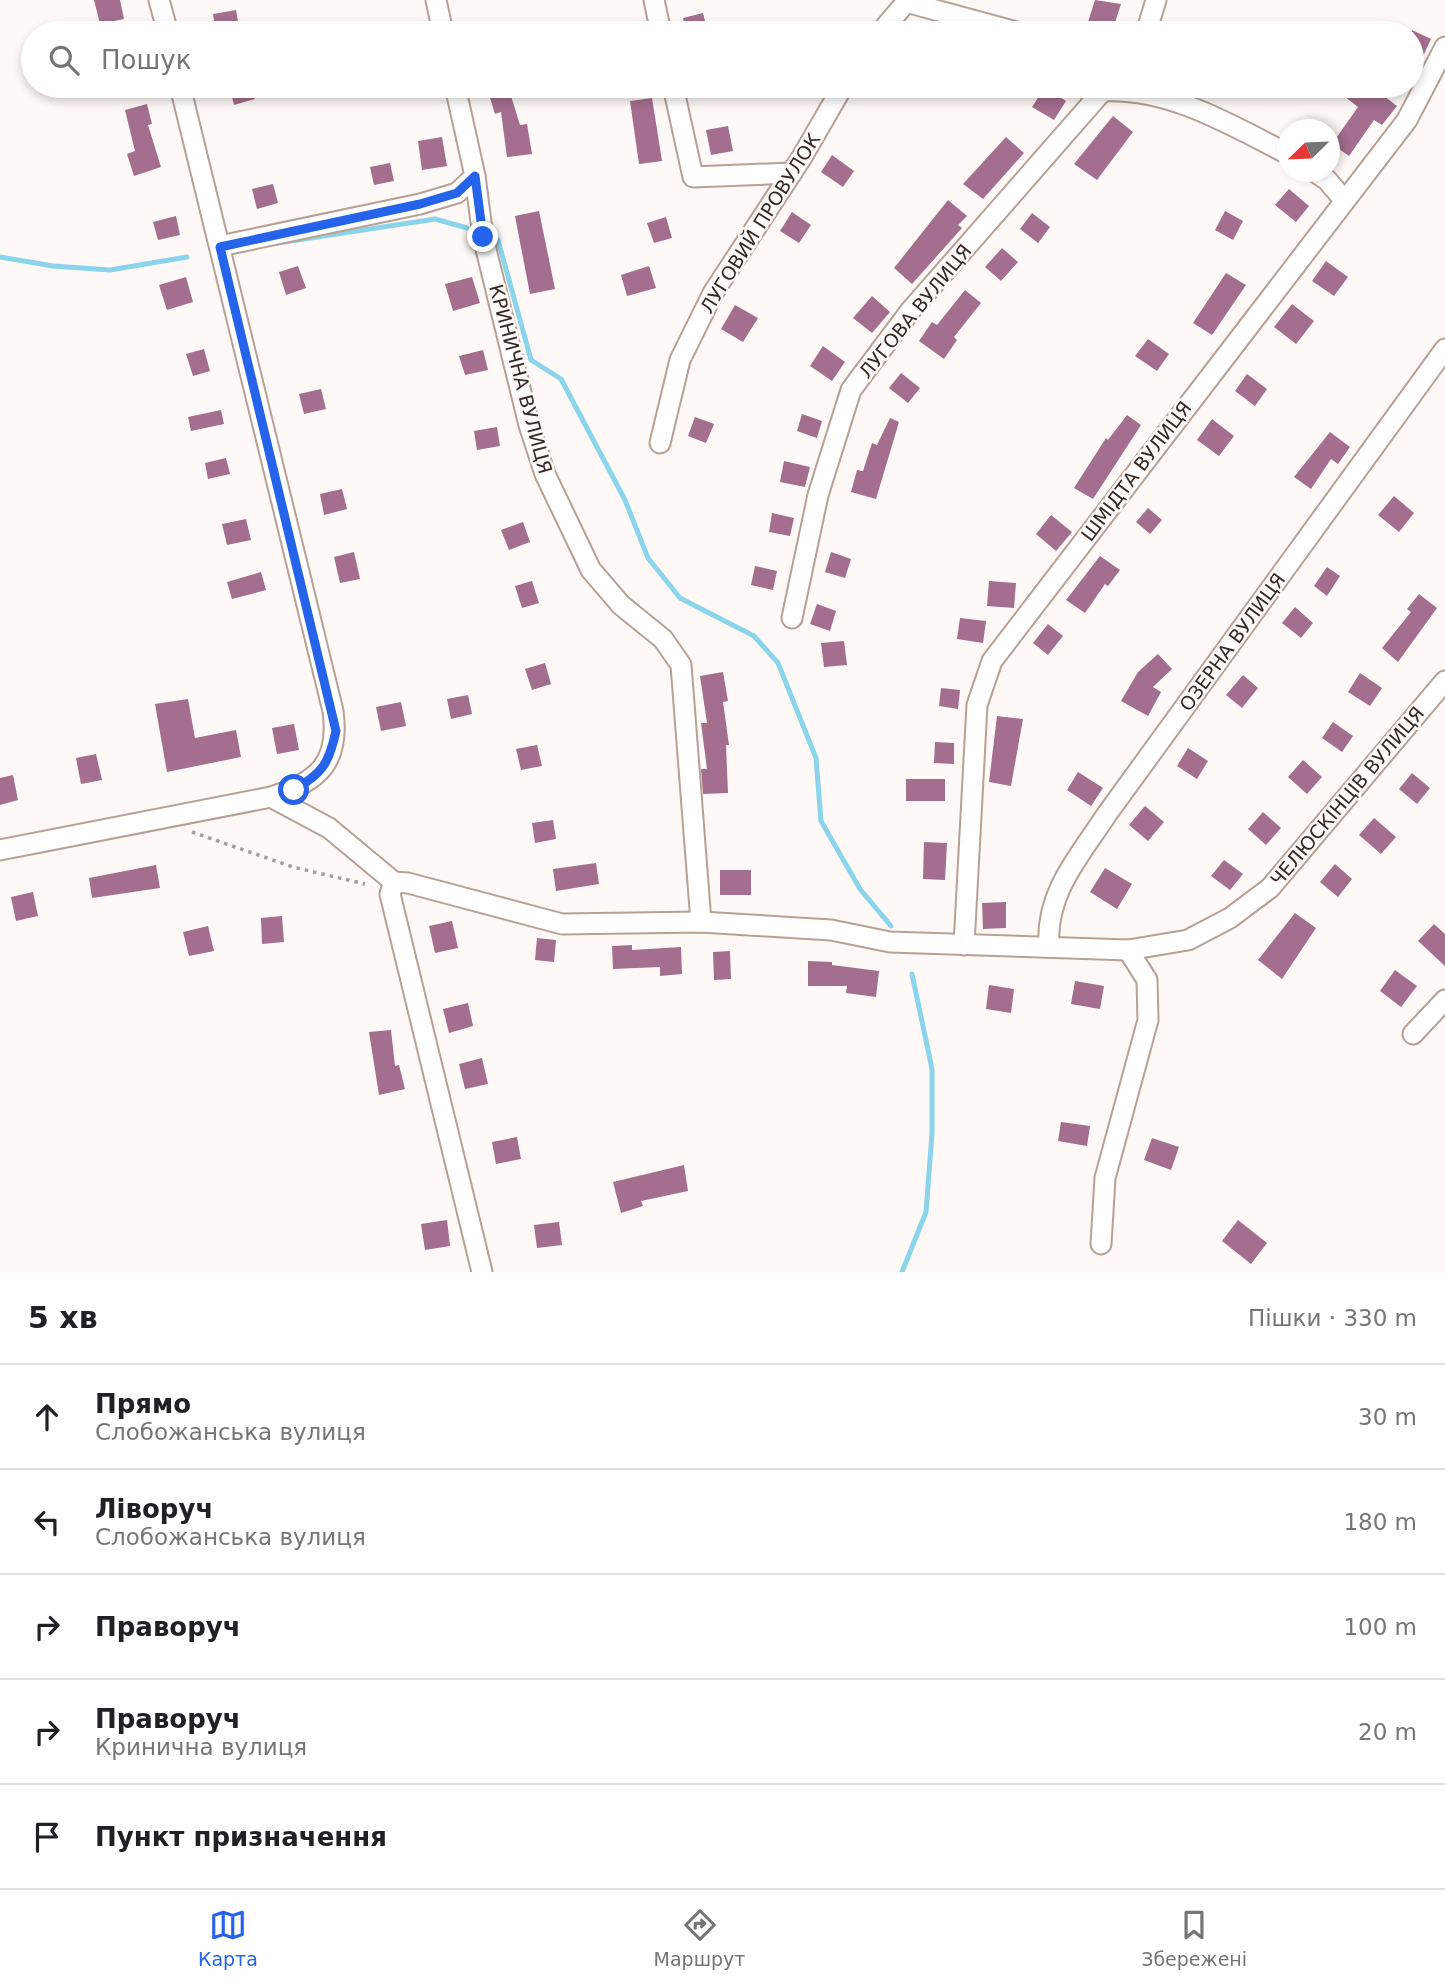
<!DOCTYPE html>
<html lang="uk">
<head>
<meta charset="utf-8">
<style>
  :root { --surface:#fff; --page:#f2f2f2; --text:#202124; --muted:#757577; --line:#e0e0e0; --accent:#2563eb }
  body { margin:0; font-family:"DejaVu Sans",sans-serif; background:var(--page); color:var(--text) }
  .compass { position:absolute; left:1277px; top:119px; width:63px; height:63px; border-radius:50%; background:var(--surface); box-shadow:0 4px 10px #0003; rotate:247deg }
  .stop { position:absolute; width:21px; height:21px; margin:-16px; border:5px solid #2563eb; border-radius:50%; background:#fff }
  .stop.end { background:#2563eb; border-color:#fff; box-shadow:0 2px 7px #0008 }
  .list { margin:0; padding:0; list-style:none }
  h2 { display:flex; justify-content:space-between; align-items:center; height:91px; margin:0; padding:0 28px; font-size:30px }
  h2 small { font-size:23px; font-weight:400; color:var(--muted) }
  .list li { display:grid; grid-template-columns:46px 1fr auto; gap:21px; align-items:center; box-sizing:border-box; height:105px; padding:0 28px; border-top:2px solid var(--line) }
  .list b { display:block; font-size:26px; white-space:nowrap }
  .list p { margin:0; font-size:23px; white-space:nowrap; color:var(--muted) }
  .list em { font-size:23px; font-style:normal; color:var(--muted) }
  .icon { flex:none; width:38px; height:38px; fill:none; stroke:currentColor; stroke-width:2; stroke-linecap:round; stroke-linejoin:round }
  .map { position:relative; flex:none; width:1445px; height:1272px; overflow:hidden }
  .search { position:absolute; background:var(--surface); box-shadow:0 4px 10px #0003; left:21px; right:21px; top:21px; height:77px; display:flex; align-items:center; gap:18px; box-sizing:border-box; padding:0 24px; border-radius:38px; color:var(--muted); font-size:26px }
  .sheet { height:616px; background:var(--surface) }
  nav { display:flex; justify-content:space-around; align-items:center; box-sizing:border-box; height:98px; border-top:2px solid var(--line); background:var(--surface); font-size:19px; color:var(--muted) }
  nav a { display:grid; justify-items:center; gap:4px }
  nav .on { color:var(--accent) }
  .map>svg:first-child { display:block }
</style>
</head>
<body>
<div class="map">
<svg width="1445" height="1272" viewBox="0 0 1445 1272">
  <rect width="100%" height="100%" fill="#fef9f6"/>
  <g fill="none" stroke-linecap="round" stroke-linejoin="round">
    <g stroke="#8ad4ec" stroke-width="5">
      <path d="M498,240l33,120 30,19 64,121 23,58 32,40 74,38 24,27 38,95 5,63 39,68 31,37"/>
      <path d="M278,243l157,-24 32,9"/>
      <path d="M0,257l53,9 57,4 77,-13"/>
      <path d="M902,1272l24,-60 6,-78v-65l-20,-95"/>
    </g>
  </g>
  <g fill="#a46e8e">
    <path d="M94,0h26l4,19 -24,5z"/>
    <path d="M1095,0l26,4 -9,28 -25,-7z"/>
    <path d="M236,10l4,23h-24l-3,-19z"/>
    <path d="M703,13l5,20h-22l-3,-15z"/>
    <path d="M1412,30l19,9 -19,41z"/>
    <path d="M229,86h22l4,13 -21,6z"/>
    <path d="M496,86h12l12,39 7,-1 5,30 -25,3 -6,-45 -6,2 -8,-26z"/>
    <path d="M1331,86h40l26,20 -15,19 -8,-5 -25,36 -17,-12 26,-37z"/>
    <path d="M1045,87l21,14 -12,19 -22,-13z"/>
    <path d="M652,98l10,63 -23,3 -9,-63z"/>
    <path d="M147,104l5,20 -4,1 13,42 -27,9 -7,-22 8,-3 -10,-41z"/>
    <path d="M1113,116l20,16 -36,48 -23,-16z"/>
    <path d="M728,126l5,25 -22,4 -5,-25z"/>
    <path d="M442,137l5,29 -25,4 -4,-29z"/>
    <path d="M1006,137l18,16 -41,46 -20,-15z"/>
    <path d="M832,155l22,16 -11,16 -22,-15z"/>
    <path d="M390,163l4,18 -20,4 -4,-18z"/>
    <path d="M273,184l5,19 -21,6 -5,-20z"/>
    <path d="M1289,189l20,17 -13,16 -21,-17z"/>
    <path d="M948,200l19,16 -9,9 4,3 -50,56 -18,-16z"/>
    <path d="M539,211l16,78 -25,5 -15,-78z"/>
    <path d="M1225,211l18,10 -10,19 -18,-10z"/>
    <path d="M792,212l19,13 -12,18 -19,-12z"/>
    <path d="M1032,213l18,14 -12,16 -18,-14z"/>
    <path d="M176,216l4,19 -22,5 -5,-18z"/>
    <path d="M666,217l6,21 -18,5 -7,-20z"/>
    <path d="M1002,248l16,14 -17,19 -16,-14z"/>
    <path d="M1326,261l22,16 -14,19 -22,-15z"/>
    <path d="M298,266l8,22 -20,7 -7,-23z"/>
    <path d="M649,266l7,22 -29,8 -6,-21z"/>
    <path d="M1226,273l20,12 -34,50 -19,-12z"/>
    <path d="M186,277l7,25 -26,8 -8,-25z"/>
    <path d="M472,277l8,26 -27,8 -8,-27z"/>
    <path d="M965,290l16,13 -27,34 3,3 -13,19 -25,-18 13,-19 5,3z"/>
    <path d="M872,296l18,16 -18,21 -19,-15z"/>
    <path d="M1292,304l22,17 -18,23 -22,-17z"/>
    <path d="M735,305l23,13 -15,24 -22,-13z"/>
    <path d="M1148,339l21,15 -12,17 -22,-15z"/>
    <path d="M823,346l22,16 -13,19 -22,-15z"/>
    <path d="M204,349l6,22 -17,5 -7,-22z"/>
    <path d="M483,350l5,20 -23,5 -6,-19z"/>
    <path d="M901,373l19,15 -12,15 -19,-15z"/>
    <path d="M1247,374l20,15 -12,17 -20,-15z"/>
    <path d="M321,389l5,20 -22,5 -5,-20z"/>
    <path d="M221,410l3,14 -33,7 -3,-14z"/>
    <path d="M802,414l20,7 -5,17 -20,-7z"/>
    <path d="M1127,415l14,10 -48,74 -19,-11 32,-50 2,2z"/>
    <path d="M695,417l19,7 -8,19 -18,-7z"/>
    <path d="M890,418l9,4 -23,77 -25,-7 6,-22 6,1 9,-28 5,2z"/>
    <path d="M1212,419l22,17 -15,20 -22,-16z"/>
    <path d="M497,427l3,19 -23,4 -3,-19z"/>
    <path d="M1330,432l20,15 -12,17 -7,-5 -20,30 -17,-12z"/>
    <path d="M226,458l4,16 -22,5 -3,-16z"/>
    <path d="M784,461l26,6 -5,20 -25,-5z"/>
    <path d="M342,489l5,20 -23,6 -4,-21z"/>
    <path d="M1394,496l20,17 -15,19 -21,-17z"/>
    <path d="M1148,508l14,12 -12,14 -14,-12z"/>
    <path d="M772,513l22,5 -4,18 -21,-4z"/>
    <path d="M1051,515l21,17 -16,19 -20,-17z"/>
    <path d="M246,519l5,21 -24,5 -5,-21z"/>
    <path d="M523,522l7,20 -21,8 -8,-20z"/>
    <path d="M354,552l6,27 -20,4 -6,-26z"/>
    <path d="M831,552l20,7 -6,19 -20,-6z"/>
    <path d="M1100,556l20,14 -12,16 -3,-2 -20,29 -19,-13z"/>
    <path d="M755,566l22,5 -4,19 -22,-5z"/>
    <path d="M1327,567l13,9 -13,20 -13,-10z"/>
    <path d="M261,572l5,18 -34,9 -5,-17z"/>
    <path d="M532,581l7,22 -17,5 -7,-22z"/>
    <path d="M989,581l27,2 -2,25 -27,-2z"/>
    <path d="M1419,594l18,14 -39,54 -16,-14 29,-36 -4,-3z"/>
    <path d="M817,604l19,7 -6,20 -20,-7z"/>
    <path d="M1295,607l18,16 -12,15 -19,-15z"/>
    <path d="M960,618l26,3 -3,22 -26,-4z"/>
    <path d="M1048,624l15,12 -15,19 -15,-12z"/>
    <path d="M844,641l3,24 -23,2 -3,-24z"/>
    <path d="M1158,654l14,15 -19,18 8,5 -13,24 -27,-15 17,-29z"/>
    <path d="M545,663l6,21 -19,6 -7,-21z"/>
    <path d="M723,672l5,29 -5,1 6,43h-3l2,48 -25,1 -2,-25h6l-6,-46h6l-7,-47z"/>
    <path d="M1360,673l22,15 -12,18 -22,-14z"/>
    <path d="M1243,675l15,13 -16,20 -16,-13z"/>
    <path d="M941,688l19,2 -2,19 -19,-3z"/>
    <path d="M468,695l4,19 -21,5 -4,-20z"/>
    <path d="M188,699l7,39 41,-8 5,27 -74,15 -12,-68z"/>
    <path d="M401,702l5,24 -25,5 -5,-24z"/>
    <path d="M997,716l26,3 -12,67 -22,-4z"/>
    <path d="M1333,722l20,14 -11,16 -20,-14z"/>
    <path d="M294,724l5,26 -22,4 -5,-26z"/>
    <path d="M935,742l19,1v21l-20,-1z"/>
    <path d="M537,745l5,21 -21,4 -5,-21z"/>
    <path d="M1188,748l20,13 -11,18 -20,-13z"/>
    <path d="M96,754l6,26 -21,4 -5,-26z"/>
    <path d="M1303,760l19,17 -15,17 -19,-17z"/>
    <path d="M1078,772l25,16 -12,18 -24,-16z"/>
    <path d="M1412,773l18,15 -13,16 -18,-15z"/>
    <path d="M13,775l5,25 -18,5v-27z"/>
    <rect x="906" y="779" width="39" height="22"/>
    <path d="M1145,806l19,16 -16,19 -19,-16z"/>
    <path d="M1263,812l18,16 -15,17 -18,-16z"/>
    <path d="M1374,818l22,19 -15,17 -22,-19z"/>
    <path d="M553,820l3,19 -21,4 -3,-20z"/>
    <path d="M924,842l23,1 -2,37 -22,-1z"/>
    <path d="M1224,860l19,14 -13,16 -19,-14z"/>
    <path d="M596,863l3,21 -43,7 -3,-22z"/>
    <path d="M1335,864l17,15 -14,18 -18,-15z"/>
    <path d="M156,865l4,23 -68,10 -3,-20z"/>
    <path d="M1105,868l27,16 -15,25 -27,-17z"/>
    <rect x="720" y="870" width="31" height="25"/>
    <path d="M33,892l5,24 -22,5 -5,-24z"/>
    <path d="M1006,902v26l-23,1 -1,-26z"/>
    <path d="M1295,913l21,15 -34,51 -24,-19z"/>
    <path d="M282,916l2,26 -22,2 -1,-26z"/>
    <path d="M452,921l6,27 -23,5 -6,-27z"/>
    <path d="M1434,924l11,10v32l-27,-25z"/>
    <path d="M208,926l6,25 -25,5 -6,-24z"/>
    <path d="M537,938l19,2 -2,22 -19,-2z"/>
    <path d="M632,945v5l49,-3 1,27 -22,2v-9l-47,2 -1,-23z"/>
    <path d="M730,951l1,28 -17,1 -1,-28z"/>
    <path d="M808,961l24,1v3l47,6 -3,26 -30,-4 1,-7h-39z"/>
    <path d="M1395,970l22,16 -16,21 -21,-16z"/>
    <path d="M1075,981l29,5 -4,23 -29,-5z"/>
    <path d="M989,985l25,4 -3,24 -25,-4z"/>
    <path d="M468,1003l5,23 -24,7 -6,-24z"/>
    <path d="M391,1030l4,36 4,-1 6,24 -26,6 -10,-63z"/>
    <path d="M482,1058l6,26 -23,5 -6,-25z"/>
    <path d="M1061,1122l29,4 -3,20 -29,-5z"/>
    <path d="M517,1137l4,22 -25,5 -4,-22z"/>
    <path d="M1152,1138l27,9 -8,23 -27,-10z"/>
    <path d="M684,1165l4,26 -47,10 2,5 -22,7 -8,-31z"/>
    <path d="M447,1220l3,26 -25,4 -4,-26z"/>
    <path d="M1238,1220l29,23 -16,21 -29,-23z"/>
    <path d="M559,1222l3,23 -25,3 -3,-23z"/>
  </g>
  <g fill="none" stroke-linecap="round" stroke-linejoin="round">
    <g stroke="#b7a094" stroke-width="23">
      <g id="minor">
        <path d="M159,0l9,33"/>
        <path d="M436,0l7,33"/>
        <path d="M654,0l7,33"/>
        <path d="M906,2l114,31"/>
        <path d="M880,33l28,-33"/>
        <path d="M1146,33l10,-33"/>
        <path d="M455,86l20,90 8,61 46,188 16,49 46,96 30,35 42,34 18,26 20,257"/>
        <path d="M673,86l20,91 99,-4"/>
        <path d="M1103,91c67,-3 126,33 185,63"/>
        <path d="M1315,172l12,8 17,20"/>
        <path d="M220,246l200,-42 37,-11 18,-17"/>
        <path d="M660,443l20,-83 33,-67 89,-136 41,-71"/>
        <path d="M792,618l26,-123 33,-105 60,-80 196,-224"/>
        <path d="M271,797l58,31 65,54 14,1 154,41 139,-2 130,8 59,12 238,8 60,-10 42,-22 40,-30 175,-207"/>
        <path d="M0,850l271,-53c47,-15 69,-34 62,-86l-153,-625"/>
        <path d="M394,882l-4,12 92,378"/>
        <path d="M964,945l13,-240 15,-44 415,-541 38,-73"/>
        <path d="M1049,947c-4,-54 30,-90 58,-133l338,-465"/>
        <path d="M1413,1034l32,-34"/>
        <path d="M1101,1244l4,-66 43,-158 -1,-40 -19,-30"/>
      </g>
    </g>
    <path stroke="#a49d99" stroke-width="3.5" stroke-dasharray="3.5 5" stroke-linecap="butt" d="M192,832l101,35 72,17"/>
    <use href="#minor" stroke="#fff" stroke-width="19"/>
  </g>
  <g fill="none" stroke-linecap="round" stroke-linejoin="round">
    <path stroke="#2563eb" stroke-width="9" d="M294,790c29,-17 35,-27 42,-59l-116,-484 200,-43 37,-11 18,-17 8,61"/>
  </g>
  <g text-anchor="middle" stroke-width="5" stroke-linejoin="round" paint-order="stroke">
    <g font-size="19" fill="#332925" stroke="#fef9f6">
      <text transform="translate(760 223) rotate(-58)" y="7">ЛУГОВИЙ ПРОВУЛОК</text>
      <text transform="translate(915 311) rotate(-51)" y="7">ЛУГОВА ВУЛИЦЯ</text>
      <text transform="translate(521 379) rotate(75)" y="7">КРИНИЧНА ВУЛИЦЯ</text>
      <text transform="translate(1136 471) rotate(-53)" y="7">ШМІДТА ВУЛИЦЯ</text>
      <text transform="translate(1232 642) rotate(-54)" y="7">ОЗЕРНА ВУЛИЦЯ</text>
      <text transform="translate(1347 796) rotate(-50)" y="7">ЧЕЛЮСКІНЦІВ ВУЛИЦЯ</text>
    </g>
  </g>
</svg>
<svg class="compass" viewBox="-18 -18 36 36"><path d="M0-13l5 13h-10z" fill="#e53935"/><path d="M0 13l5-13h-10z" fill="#757577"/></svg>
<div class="stop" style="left:294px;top:790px"></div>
<div class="stop end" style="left:483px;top:237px"></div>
<div class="search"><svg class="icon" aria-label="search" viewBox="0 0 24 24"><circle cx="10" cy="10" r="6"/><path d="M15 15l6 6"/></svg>Пошук</div>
</div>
<section class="sheet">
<h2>5 хв<small>Пішки · 330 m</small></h2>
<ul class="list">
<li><svg class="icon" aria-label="ahead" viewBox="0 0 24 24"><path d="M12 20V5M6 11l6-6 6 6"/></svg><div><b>Прямо</b><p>Слобожанська вулиця</p></div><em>30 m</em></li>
<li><svg class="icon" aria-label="left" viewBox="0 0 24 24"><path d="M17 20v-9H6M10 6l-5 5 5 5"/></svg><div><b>Ліворуч</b><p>Слобожанська вулиця</p></div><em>180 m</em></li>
<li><svg class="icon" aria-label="right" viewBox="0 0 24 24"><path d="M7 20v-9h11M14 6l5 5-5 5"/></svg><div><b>Праворуч</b></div><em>100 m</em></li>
<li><svg class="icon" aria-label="right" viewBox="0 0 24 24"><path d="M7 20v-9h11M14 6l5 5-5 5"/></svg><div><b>Праворуч</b><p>Кринична вулиця</p></div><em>20 m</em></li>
<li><svg class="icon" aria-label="arrive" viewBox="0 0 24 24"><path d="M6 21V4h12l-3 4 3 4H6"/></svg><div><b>Пункт призначення</b></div></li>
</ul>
</section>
<nav>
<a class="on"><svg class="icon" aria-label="map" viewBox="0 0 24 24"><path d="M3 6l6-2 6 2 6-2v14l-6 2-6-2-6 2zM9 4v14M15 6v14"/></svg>Карта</a>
<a><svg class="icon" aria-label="directions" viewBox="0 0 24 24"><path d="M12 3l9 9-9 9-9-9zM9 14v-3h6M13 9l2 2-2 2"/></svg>Маршрут</a>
<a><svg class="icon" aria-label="saved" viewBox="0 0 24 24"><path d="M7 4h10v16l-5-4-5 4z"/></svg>Збережені</a>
</nav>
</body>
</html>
